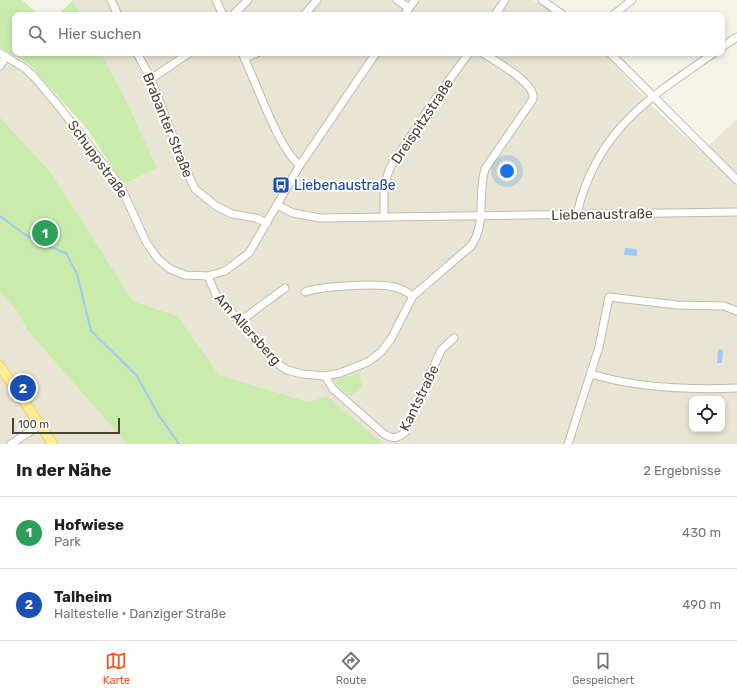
<!DOCTYPE html>
<html lang="de">
<head>
<meta charset="utf-8">
<style>
  :root { --surface:#fff; --page:#f6f6f6; --text:#202124; --muted:#757577; --line:#e0e0e0; --accent:#ff4f13 }
  body { margin:0; font-family:Rubik,sans-serif; background:var(--page); color:var(--text) }
  .controls { position:absolute; right:12px; bottom:12px; display:grid; overflow:hidden; border-radius:8px; box-shadow:0 2px 6px #0003 }
  .controls button { width:36px; height:36px; display:grid; place-items:center; padding:0; border:0; border-bottom:1px solid var(--line); background:var(--surface); color:var(--text); font:20px sans-serif }
  .scale { position:absolute; left:12px; bottom:10px; width:108px; box-sizing:border-box; padding-left:4px; border:2px solid #484335; border-top:0; font-size:11px; line-height:14px; white-space:nowrap; color:#484335; -webkit-text-stroke:3px #fff; paint-order:stroke }
  .you { position:absolute; left:507px; top:171px; width:14px; height:14px; margin:-10px; border:3px solid #fff; border-radius:50%; background:#1a73e8; box-shadow:0 0 0 6px #1a73e833 }
  .badge { display:grid; place-items:center; width:26px; height:26px; border-radius:50%; background:var(--accent); color:#fff; font-size:13px; font-weight:700 }
  .pin { position:absolute; translate:-50% -50%; border:2px solid #fff; box-shadow:0 1px 4px #0006 }
  .list { margin:0; padding:0; list-style:none }
  h2 { display:flex; justify-content:space-between; align-items:center; height:52px; margin:0; padding:0 16px; font-size:17px }
  h2 small { font-size:13px; font-weight:400; color:var(--muted) }
  .list li { display:grid; grid-template-columns:26px 1fr auto; gap:12px; align-items:center; box-sizing:border-box; height:72px; padding:0 16px; border-top:1px solid var(--line) }
  .list b { display:block; font-size:15px; white-space:nowrap }
  .list p { margin:0; font-size:13px; white-space:nowrap; color:var(--muted) }
  .list em { font-size:13px; font-style:normal; color:var(--muted) }
  .icon { flex:none; width:22px; height:22px; fill:none; stroke:currentColor; stroke-width:2; stroke-linecap:round; stroke-linejoin:round }
  .map { position:relative; flex:none; width:737px; height:444px; overflow:hidden }
  .search { position:absolute; background:var(--surface); box-shadow:0 2px 6px #0003; left:12px; right:12px; top:12px; height:44px; display:flex; align-items:center; gap:10px; box-sizing:border-box; padding:0 14px; border-radius:8px; color:var(--muted); font-size:15px }
  .sheet { height:196px; background:var(--surface) }
  nav { display:flex; justify-content:space-around; align-items:center; box-sizing:border-box; height:56px; border-top:1px solid var(--line); background:var(--surface); font-size:11px; color:var(--muted) }
  nav a { display:grid; justify-items:center; gap:2px }
  nav .on { color:var(--accent) }
  .map>svg:first-child { display:block }
</style>
</head>
<body>
<div class="map">
<svg width="737" height="444" viewBox="0 0 737 444">
  <rect width="100%" height="100%" fill="#f5f2e7"/>
  <g fill="#e9e5d4" fill-rule="evenodd">
    <path d="M73,0h460l24,15h-476z"/>
    <path d="M0,49l63,56 58,82 36,-19 -56,-115h503l53,58 45,41 35,-33v325h-354l-74,-42 -90,-27 -41,-59 -45,-15 -81,-127 -52,-57zM692,399h30v30h-30z"/>
    <path d="M0,292l17,19 11,20 99,113h-127z"/>
  </g>
  <g fill="#c9ecac">
    <path d="M0,0h22l17,15h-24v38h86l28,54 28,61 -34,17 -34,-54 -59,-66 -30,-18z"/>
    <path d="M73,0l8,15h-23z"/>
    <path d="M0,117l52,57 81,127 45,15 41,59 90,27 18,-6 56,48h-256l-99,-113 -11,-20 -17,-19z"/>
    <path d="M359,373l3,13 -11,10 -8,-5 -9,-11z"/>
  </g>
  <g fill="#9ec9f6">
    <path d="M625,248l12,1v7l-13,-1z"/>
    <path d="M718,349l5,1 -1,13h-5z"/>
  </g>
  <g fill="none" stroke-linecap="round" stroke-linejoin="round">
    <path stroke="#9ec9f6" stroke-width="2" d="M0,216l24,18 19,10 23,9 11,21 14,57 46,45 21,38 21,30"/>
    <g stroke="#c1bba8" stroke-width="9">
      <g id="minor">
        <path d="M111,0l7,15"/>
        <path d="M216,0l7,15"/>
        <path d="M397,0l12,8"/>
        <path d="M542,0l21,15"/>
        <path d="M233,15l15,-15"/>
        <path d="M304,15l13,-15"/>
        <path d="M404,15l11,-15"/>
        <path d="M495,15l10,-15"/>
        <path d="M613,15l19,-15"/>
        <path d="M722,47l15,-10"/>
        <path d="M0,53l26,16 10,10 25,30 60,78 25,55 12,17 12,10 15,6 23,1 17,-5 24,-18 51,-88 76,-112"/>
        <path d="M137,53l14,26 33,86 11,24 21,17 16,8 24,4 11,5"/>
        <path d="M242,53c13,26 37,98 58,112"/>
        <path d="M610,53l127,127"/>
        <path d="M245,58l12,-5"/>
        <path d="M0,66l6,-10"/>
        <path d="M151,79l38,-26"/>
        <path d="M277,205l16,8 27,5 417,-6"/>
        <path d="M578,214c0,-11 5,-21 9,-32 25,-63 74,-92 127,-129"/>
        <path d="M384,217v-32l6,-17 43,-66 36,-49"/>
        <path d="M208,276l8,19 62,69 9,6 15,4 23,2 15,-3 28,-11 13,-10 10,-13 22,-43 58,-50c16,-22 6,-51 14,-77l48,-70c3,-16 -38,-38 -50,-46"/>
        <path d="M305,292c16,-6 72,-9 89,-5 7,1 13,5 19,9"/>
        <path d="M239,322l46,-34"/>
        <path d="M591,374c46,14 98,16 146,14"/>
        <path d="M325,376l8,13 51,45c9,5 13,5 21,-2l36,-82 13,-12"/>
        <path d="M11,444l29,-19"/>
        <path d="M568,444l31,-97 10,-50 68,8 47,1 13,5"/>
      </g>
    </g>
    <g stroke="#eed15c" stroke-width="11">
      <path id="major" d="M0,366l53,78"/>
    </g>
    <use href="#minor" stroke="#fff" stroke-width="7"/>
    <use href="#major" stroke="#ffec95" stroke-width="9"/>
  </g>
  <defs>
    <g id="bus-square" transform="scale(0.9)"><rect x="-9" y="-9" width="18" height="18" rx="4" fill="#1a4fb4" stroke="#fff"/><path d="M-5-6H5V4H4V6H2V4H-2V6H-4V4H-5ZM-3.5-4V0h7V-4ZM-3.5 1.2v1.5H-2V1.2ZM2 1.2v1.5H3.5V1.2Z" fill="#fff"/></g>
  </defs>
  <g fill-rule="evenodd">
    <use href="#bus-square" x="281" y="185"/>
  </g>
  <g text-anchor="middle" stroke-width="4" stroke-linejoin="round" paint-order="stroke">
    <g font-size="14" fill="#484335" stroke="#fff">
      <text transform="translate(422 121) rotate(-56)" y="5">Dreispitzstraße</text>
      <text transform="translate(168 125) rotate(68)" y="5">Brabanter Straße</text>
      <text transform="translate(98 159) rotate(54)" y="5">Schuppstraße</text>
      <text transform="translate(602 214) rotate(-1)" y="5">Liebenaustraße</text>
      <text transform="translate(248 329) rotate(48)" y="5">Am Allersberg</text>
      <text transform="translate(419 398) rotate(-64)" y="5">Kantstraße</text>
    </g>
    <g font-size="14" fill="#164399" stroke="#fff" text-anchor="start">
      <text x="294" y="190">Liebenaustraße</text>
    </g>
  </g>
</svg>
<div class="controls">
<button><svg class="icon" aria-label="locate" viewBox="0 0 24 24"><circle cx="12" cy="12" r="6"/><path d="M12 2v4M12 18v4M2 12h4M18 12h4"/></svg></button>
</div>
<div class="scale">100 m</div>
<div class="you"></div>
<div class="pin badge" style="left:45px;top:233px;background:#2e9e5b">1</div>
<div class="pin badge" style="left:23px;top:388px;background:#1a4fb4">2</div>
<div class="search"><svg class="icon" aria-label="search" viewBox="0 0 24 24"><circle cx="10" cy="10" r="6"/><path d="M15 15l6 6"/></svg>Hier suchen</div>
</div>
<section class="sheet">
<h2>In der Nähe<small>2 Ergebnisse</small></h2>
<ul class="list">
<li><span class="badge" style="background:#2e9e5b">1</span><div><b>Hofwiese</b><p>Park</p></div><em>430 m</em></li>
<li><span class="badge" style="background:#1a4fb4">2</span><div><b>Talheim</b><p>Haltestelle · Danziger Straße</p></div><em>490 m</em></li>
</ul>
</section>
<nav>
<a class="on"><svg class="icon" aria-label="map" viewBox="0 0 24 24"><path d="M3 6l6-2 6 2 6-2v14l-6 2-6-2-6 2zM9 4v14M15 6v14"/></svg>Karte</a>
<a><svg class="icon" aria-label="directions" viewBox="0 0 24 24"><path d="M12 3l9 9-9 9-9-9zM9 14v-3h6M13 9l2 2-2 2"/></svg>Route</a>
<a><svg class="icon" aria-label="saved" viewBox="0 0 24 24"><path d="M7 4h10v16l-5-4-5 4z"/></svg>Gespeichert</a>
</nav>
</body>
</html>
